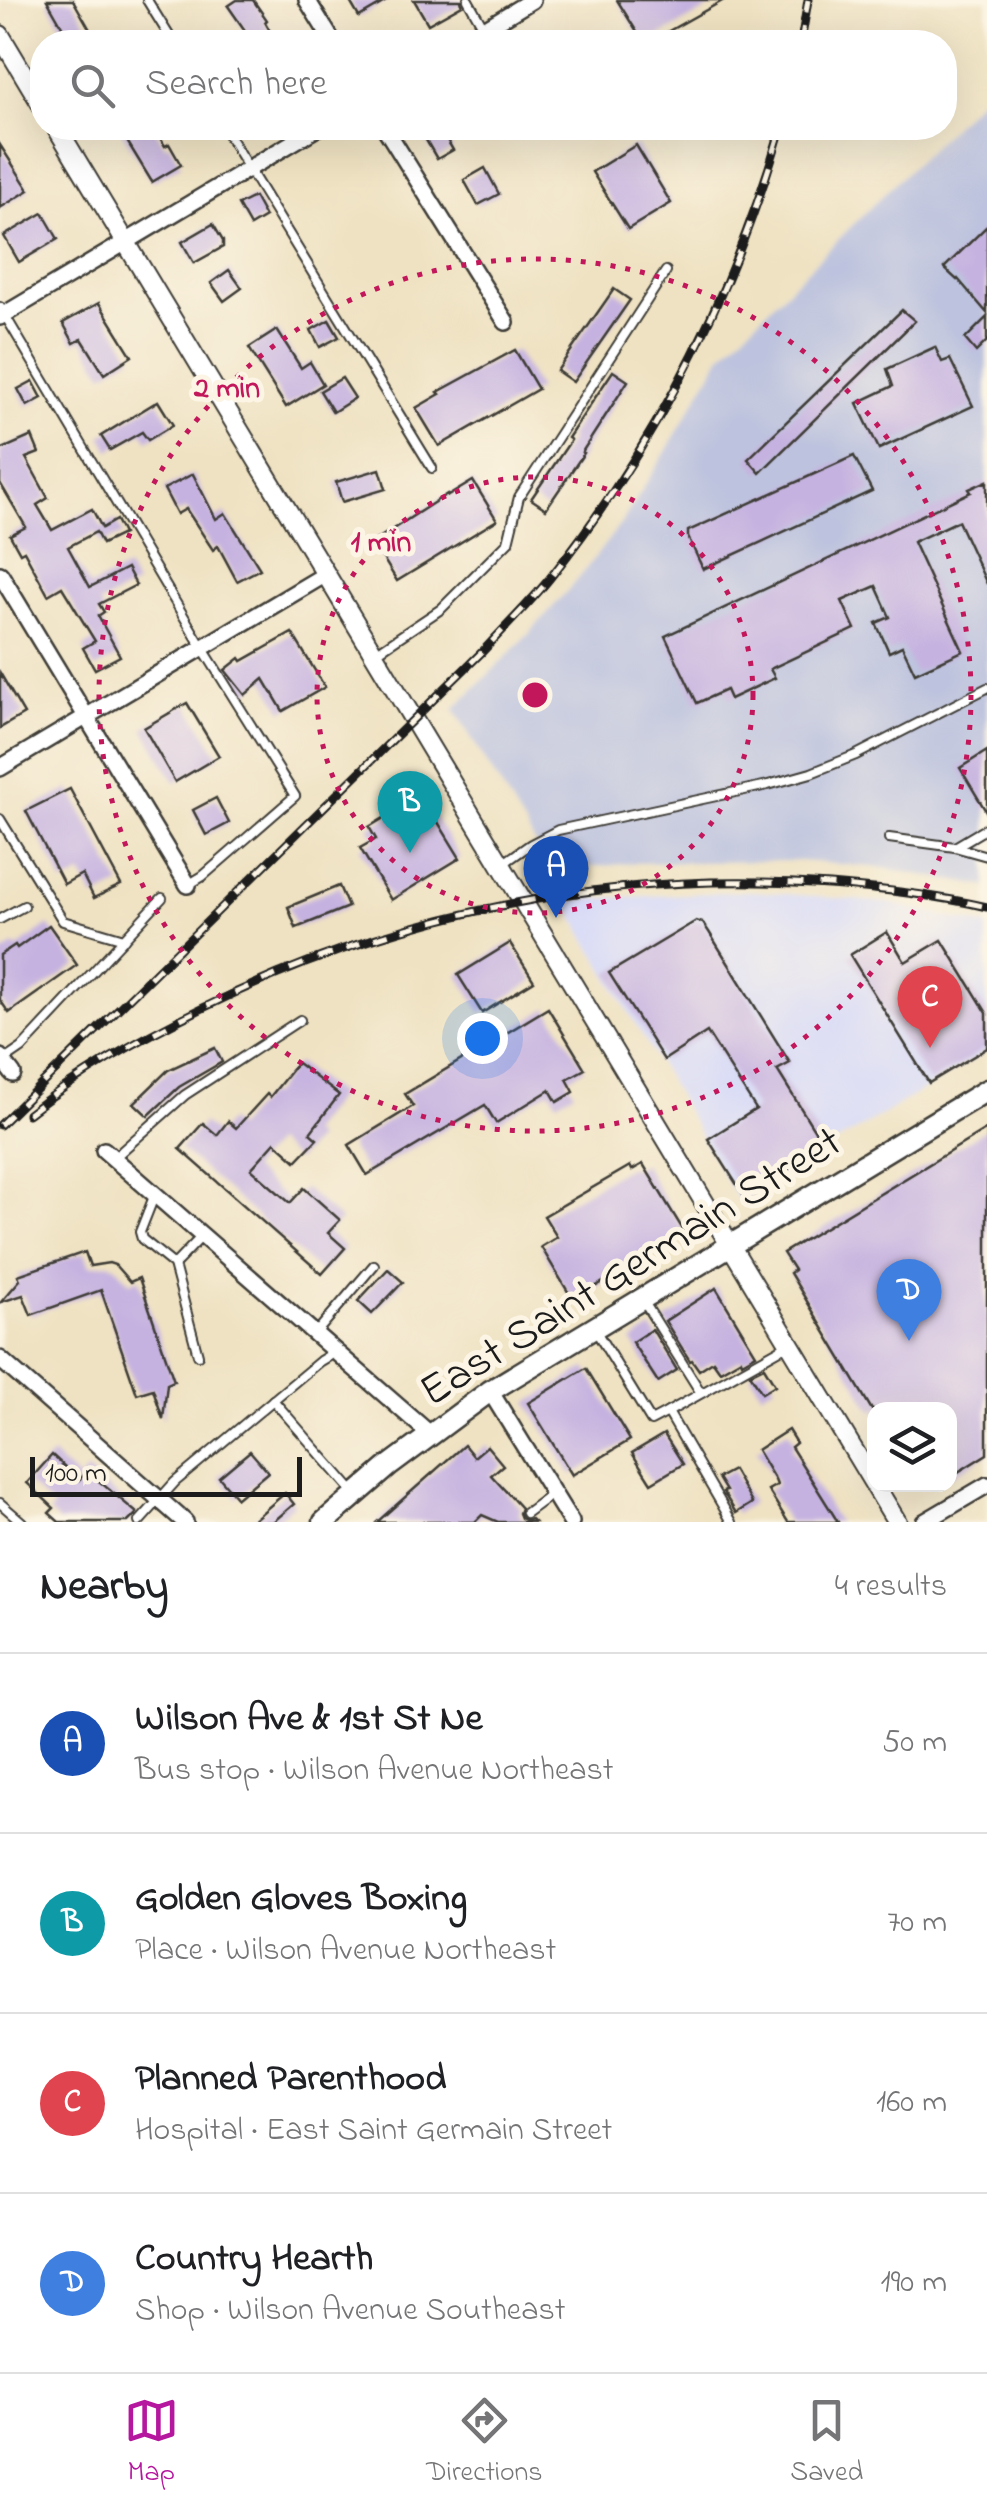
<!DOCTYPE html>
<html lang="en">
<head>
<meta charset="utf-8">
<style>
  :root { --surface:#fff; --page:#f2f2f2; --text:#202124; --muted:#757577; --line:#e0e0e0; --accent:#b5179e }
  body { margin:0; font-family:"Indie Flower",sans-serif; background:var(--page); color:var(--text) }
  .controls { position:absolute; right:30px; bottom:30px; display:grid; overflow:hidden; border-radius:20px; box-shadow:0 10px 40px #0002 }
  .controls button { width:90px; height:90px; display:grid; place-items:center; padding:0; border:0; border-bottom:2px solid var(--line); background:var(--surface); color:var(--text); font:50px sans-serif }
  .scale { position:absolute; left:30px; bottom:25px; width:272px; box-sizing:border-box; padding-left:10px; border:5px solid #1c1c1c; border-top:0; font-size:28px; line-height:35px; white-space:nowrap; color:#1c1c1c; -webkit-text-stroke:8px #fcf5e5; paint-order:stroke }
  .you { position:absolute; left:482px; top:1038px; width:35px; height:35px; margin:-25px; border:8px solid #fff; border-radius:50%; background:#1a73e8; box-shadow:0 0 0 15px #1a73e833 }
  .badge { display:grid; place-items:center; width:65px; height:65px; border-radius:50%; background:var(--accent); color:#fff; font-size:32px; font-weight:700 }
  .pin { position:absolute; translate:-50% -82px; filter:drop-shadow(0 2px 5px #0008) }
  .pin::after { content:''; position:absolute; top:52px; width:35px; height:30px; background:inherit; clip-path:polygon(0 0,100% 0,50% 100%) }
  .list { margin:0; padding:0; list-style:none }
  h2 { display:flex; justify-content:space-between; align-items:center; height:130px; margin:0; padding:0 40px; font-size:42px }
  h2 small { font-size:32px; font-weight:400; color:var(--muted) }
  .list li { display:grid; grid-template-columns:65px 1fr auto; gap:30px; align-items:center; box-sizing:border-box; height:180px; padding:0 40px; border-top:2px solid var(--line) }
  .list b { display:block; font-size:38px; white-space:nowrap }
  .list p { margin:0; font-size:32px; white-space:nowrap; color:var(--muted) }
  .list em { font-size:32px; font-style:normal; color:var(--muted) }
  .icon { flex:none; width:55px; height:55px; fill:none; stroke:currentColor; stroke-width:2; stroke-linecap:round; stroke-linejoin:round }
  .map { position:relative; flex:none; width:987px; height:1522px; overflow:hidden }
  .search { position:absolute; background:var(--surface); box-shadow:0 10px 40px #0002; left:30px; right:30px; top:30px; height:110px; display:flex; align-items:center; gap:25px; box-sizing:border-box; padding:0 35px; border-radius:40px; color:var(--muted); font-size:38px }
  .sheet { height:850px; background:var(--surface) }
  nav { display:flex; justify-content:space-around; align-items:center; box-sizing:border-box; height:140px; border-top:2px solid var(--line); background:var(--surface); font-size:28px; color:var(--muted) }
  nav a { display:grid; justify-items:center; gap:5px }
  nav .on { color:var(--accent) }
  .map>svg:first-child { display:block }
</style>
</head>
<body>
<div class="map">
<svg width="987" height="1522" viewBox="0 0 987 1522">
  <rect width="100%" height="100%" fill="#fcf5e5"/>
  <filter id="ink" filterUnits="userSpaceOnUse"><feTurbulence type="fractalNoise" baseFrequency=".01" numOctaves="2"/><feDisplacementMap in="SourceGraphic" scale="20" xChannelSelector="R" yChannelSelector="G"/><feConvolveMatrix kernelMatrix="1 2 1 2 8 2 1 2 1" color-interpolation-filters="sRGB"/></filter>
  <filter id="wash" filterUnits="userSpaceOnUse"><feTurbulence type="fractalNoise" baseFrequency=".0048" numOctaves="4" result="noise"/><feDisplacementMap in="SourceGraphic" scale="40" xChannelSelector="R" yChannelSelector="G"/><feGaussianBlur stdDeviation="2.25" result="paint"/><feColorMatrix in="noise" values="0 0 0 0 0 0 0 0 0 0 0 0 0 0 0 0 0 1.4 0 .05"/><feComposite in="paint" operator="in"/></filter>
  <g filter="url(#wash)">
    <rect width="100%" height="100%" fill="#efe2c2"/>
    <path fill="#d4d8f9" d="M751,891l138,12 98,23v125l-248,151 -175,-302z"/>
    <path fill="#bdc3de" d="M987,92v795l-104,-19 -82,-7 -167,2 -82,8 -98,-162 75,-75 53,-60 40,-52 45,-72 54,-94z"/>
    <g id="blocks">
      <g fill="#c6b2e0">
        <path d="M47,0h26l24,42h-26z"/>
        <path d="M237,0h16l14,20 -2,2 11,20h-23l-25,-36z"/>
        <path d="M349,0h39l-29,17z"/>
        <path d="M414,0h47l1,5 -34,19z"/>
        <path d="M617,0h107l-75,42h-6z"/>
        <path d="M119,128h35l11,18 4,-2 12,21 -29,17z"/>
        <path d="M419,128h21l13,22 -16,9z"/>
        <path d="M0,145l29,45 -29,18z"/>
        <path d="M636,145l35,58 -43,26 -36,-57z"/>
        <path d="M485,168l14,26 -21,11 -14,-25z"/>
        <path d="M254,197l11,20 -15,9 -12,-21z"/>
        <path d="M43,213l15,26 -39,23 -15,-26z"/>
        <path d="M213,224l10,17v6l-29,16 -12,-21z"/>
        <path d="M987,226v87l-29,-34 -1,1 -13,-12z"/>
        <path d="M229,270l13,18 -18,13 -13,-18z"/>
        <path d="M614,289l16,11 -57,82 -16,-11z"/>
        <path d="M99,303l33,53 -28,18 -22,-35 -8,4 -11,-20z"/>
        <path d="M902,310l13,11 -155,152 -12,-14z"/>
        <path d="M987,317v24l-11,11 -11,-13z"/>
        <path d="M329,320l10,17 -19,10 -9,-17z"/>
        <path d="M277,330l24,38 9,-6 13,22 -37,23 -37,-59z"/>
        <path d="M935,347l7,15 8,-3 23,47 -94,43 -22,-46 36,-17 -6,-17z"/>
        <path d="M515,350l23,39 -99,57 -23,-38 24,-14 -2,-2z"/>
        <path d="M613,371l15,10 -46,71 2,1 -38,56 -15,-10 40,-59 -3,-2z"/>
        <path d="M342,378l13,20 -22,14 -13,-21z"/>
        <path d="M33,381l9,17 -15,8 -9,-17z"/>
        <path d="M158,401l15,24 -25,15 -6,-8 -32,18 -9,-14z"/>
        <path d="M32,436l7,17 -13,5 22,40 -11,7 15,25 40,-21 10,19 14,-8 7,14 -21,10 -6,-12 -28,15 22,40 37,-19 9,17 -37,19 5,8 -6,4 22,40 -25,13 -12,-21 12,-7 -33,-54 -14,8 -24,-44 -4,2 -10,-18 16,-8 -26,-44v-33z"/>
        <path d="M854,456l18,35 -169,78 -15,-32v-6z"/>
        <path d="M380,469l6,20 -44,13 -6,-20z"/>
        <path d="M193,474l23,45 9,-6 35,56 -23,12 -19,-35 -5,4 -27,-41 -9,5 -13,-25z"/>
        <path d="M473,481l24,39 -100,61 -24,-39 74,-48 1,2z"/>
        <path d="M987,481v103l-29,-63 -45,21 50,109 -48,22 -13,-27 -13,6 -13,-29 14,-6 -14,-31 -34,15 13,28 -85,40 5,9 -45,21 -4,-9 -29,13 -32,-67 306,-144 -2,-3z"/>
        <path d="M292,633l33,54 -42,24 -19,-32 -19,16 -20,-25 15,-12 2,3z"/>
        <path d="M0,673l24,41 -24,14z"/>
        <path d="M187,703l32,53 -44,26 -31,-54z"/>
        <path d="M987,751v62l-27,-45z"/>
        <path d="M70,789l51,96 -27,13 -12,-24 -18,10 -38,-73z"/>
        <path d="M216,798l13,25 -23,12 -13,-25z"/>
        <path d="M409,803l5,9 13,-8 33,54 -69,42 -31,-52 16,-9 -7,-12z"/>
        <path d="M339,886l9,21 -52,21 -8,-21z"/>
        <path d="M696,921l7,2 6,9 81,131 -13,7 48,77 -81,49 -36,-57 48,-30 -49,-77 -43,28 -55,-87z"/>
        <path d="M49,925l28,40 -68,48 -9,-13v-45l15,-10 2,3z"/>
        <path d="M887,932l18,30 37,-22 45,73v35l-58,35 -79,-128z"/>
        <path d="M510,943l24,38 -52,32 -24,-38z"/>
        <path d="M548,1008l37,61 -18,10 7,13 -17,10 -7,-12 -54,33 -11,-18 -118,70 -18,-30 64,-39 -8,-12z"/>
        <path d="M215,1048l7,14 -43,25 -31,29 -14,-13 34,-33z"/>
        <path d="M297,1063l42,32 -29,38 7,6 -21,22 -21,-19 -24,27 39,34 14,-15 36,32 -12,13 17,15 -23,26 -142,-125 23,-26 14,12 11,-14 8,7 31,-34 3,3z"/>
        <path d="M987,1129v325l-37,23v-67h-78l-82,-137 4,-3 -11,-17z"/>
        <path d="M643,1164l42,69 -112,67 -32,-53 16,-10 -13,-21 86,-50 2,4z"/>
        <path d="M85,1252l5,14 19,-3 6,2 15,17 9,-4 35,103 -7,3 -4,35 -10,-30 -16,5 -36,-104 -70,25 -8,-20 -22,7 19,-22 -2,-5z"/>
        <path d="M388,1269l15,13 -31,32 -14,-13z"/>
        <path d="M716,1288l40,66 -14,8 -1,-3 -21,12 -7,-10 -14,9 -7,-10 -2,1 -25,-40z"/>
        <path d="M652,1329l25,41 -19,12 -26,-40z"/>
        <path d="M764,1367l11,18 -13,8 -12,-19z"/>
        <path d="M586,1368l44,72 -58,35 -44,-72z"/>
        <path d="M788,1430l8,13 -5,4 47,75h-50l-20,-32 9,-5 -2,-5 -18,-30z"/>
        <path d="M664,1434l19,30 -32,19 -19,-30z"/>
        <path d="M464,1445l10,12 13,-11 16,19 -12,10 30,33 -2,5 2,5 5,2 5,-1 3,3h-36l-16,-7 -7,7h-98z"/>
        <path d="M250,1451l18,21 -31,26 -18,-21z"/>
        <path d="M52,1455l27,25 8,-9 50,42 -9,9h-69l-10,-9 5,-5 -27,-25z"/>
        <path d="M733,1470l19,33 -16,10 -13,-21 3,-1 -8,-13z"/>
        <path d="M285,1493l9,11 -21,18h-22z"/>
      </g>
    </g>
  </g>
  <g filter="url(#ink)">
    <use href="#blocks" fill-opacity="0" stroke="#3c3a35" stroke-width="2.5"/>
    <g fill="none" stroke-linecap="round" stroke-linejoin="round">
      <g stroke="#3c3a35" stroke-width="12">
        <g id="service">
          <path d="M147,0l26,42"/>
          <path d="M468,0l17,30"/>
          <path d="M224,128l208,340"/>
          <path d="M0,307l202,340 93,149 -92,80 -15,9"/>
          <path d="M374,654l67,-45 67,-67 11,-45 147,-226"/>
          <path d="M0,819l63,102 61,18"/>
          <path d="M889,838l66,9 32,-19"/>
          <path d="M955,847l32,9"/>
          <path d="M501,865l30,-21 27,-14 210,-45 43,-12 45,-18 131,-67"/>
          <path d="M0,919l24,-13"/>
          <path d="M3,1061l19,-13 140,-150"/>
          <path d="M114,1158l71,-63 115,-75"/>
          <path d="M155,1194l-15,38 2,7 32,26 24,90"/>
          <path d="M174,1265l28,-29"/>
          <path d="M642,1299l59,94"/>
          <path d="M594,1328l57,93 17,-9 64,110"/>
          <path d="M315,1334l59,-69"/>
          <path d="M273,1400l83,95"/>
          <path d="M668,1412l121,-68"/>
          <path d="M0,1503l22,19"/>
          <path d="M526,1513l27,-20"/>
          <path d="M139,1522l36,-40 145,-121 15,-9"/>
        </g>
      </g>
      <g stroke="#3c3a35" stroke-width="20">
        <g id="minor">
          <path d="M307,0l26,42"/>
          <path d="M463,42l69,-42"/>
          <path d="M385,128l121,194"/>
          <path d="M0,317l317,-189"/>
          <path d="M0,574l188,311"/>
          <path d="M0,768l326,-194"/>
          <path d="M0,1057l13,17"/>
          <path d="M104,1150l326,284"/>
          <path d="M0,1359l185,163"/>
          <path d="M490,1391l81,131"/>
          <path d="M924,1522l63,-37"/>
        </g>
      </g>
      <g stroke="#3c3a35" stroke-width="22">
        <g id="tertiary">
          <path d="M0,35l42,70"/>
          <path d="M57,128l840,1394"/>
        </g>
      </g>
      <g stroke="#3c3a35" stroke-width="25">
        <path id="secondary" d="M324,1522l65,-56 101,-75 497,-301"/>
      </g>
      <use href="#service" stroke="#fff" stroke-width="8"/>
      <use href="#minor" stroke="#fff" stroke-width="15"/>
      <use href="#tertiary" stroke="#fff" stroke-width="18"/>
      <use href="#secondary" stroke="#fff" stroke-width="20"/>
      <g stroke="#1c1c1c" stroke-width="9">
        <g id="rail">
          <path d="M801,42l7,-42"/>
          <path d="M28,1114c54,-42 113,-76 175,-106 194,-96 410,-139 626,-123 53,4 106,10 158,22"/>
          <path d="M0,1125l483,-474c22,-24 47,-48 67,-73 108,-136 183,-284 231,-450"/>
        </g>
      </g>
      <use href="#rail" stroke="#fcf5e5" stroke-width="5" stroke-dasharray="15" stroke-linecap="butt"/>
    </g>
  </g>
  <g fill="none" stroke="#c2185b" stroke-width="5" stroke-dasharray="5 10">
    <circle cx="535" cy="695" r="218"/>
    <circle cx="535" cy="695" r="436"/>
  </g>
  <g text-anchor="middle" stroke-width="10" stroke-linejoin="round" paint-order="stroke">
    <g font-size="45" fill="#1c1c1c" stroke="#fcf5e5">
      <text transform="translate(629 1264) rotate(-32)" y="16">East Saint Germain Street</text>
    </g>
  </g>
  <circle cx="535" cy="695" r="15" fill="#c2185b" stroke="#fcf5e5" stroke-width="5"/>
  <g font-size="30" text-anchor="middle" font-weight="bold" fill="#c2185b" stroke="#fcf5e5" stroke-width="10" stroke-linejoin="round" paint-order="stroke">
    <text x="227" y="397">2 min</text>
    <text x="381" y="551">1 min</text>
  </g>
</svg>
<div class="controls">
<button><svg class="icon" aria-label="layers" viewBox="0 0 24 24"><path d="M12 4l9 5-9 5-9-5zM3 14l9 5 9-5"/></svg></button>
</div>
<div class="scale">100 m</div>
<div class="you"></div>
<div class="pin badge" style="left:556px;top:918px;background:#1a4fb4">A</div>
<div class="pin badge" style="left:410px;top:853px;background:#0f9aa8">B</div>
<div class="pin badge" style="left:930px;top:1048px;background:#e0444e">C</div>
<div class="pin badge" style="left:909px;top:1341px;background:#3f7fe0">D</div>
<div class="search"><svg class="icon" aria-label="search" viewBox="0 0 24 24"><circle cx="10" cy="10" r="6"/><path d="M15 15l6 6"/></svg>Search here</div>
</div>
<section class="sheet">
<h2>Nearby<small>4 results</small></h2>
<ul class="list">
<li><span class="badge" style="background:#1a4fb4">A</span><div><b>Wilson Ave &amp; 1st St Ne</b><p>Bus stop · Wilson Avenue Northeast</p></div><em>50 m</em></li>
<li><span class="badge" style="background:#0f9aa8">B</span><div><b>Golden Gloves Boxing</b><p>Place · Wilson Avenue Northeast</p></div><em>70 m</em></li>
<li><span class="badge" style="background:#e0444e">C</span><div><b>Planned Parenthood</b><p>Hospital · East Saint Germain Street</p></div><em>160 m</em></li>
<li><span class="badge" style="background:#3f7fe0">D</span><div><b>Country Hearth</b><p>Shop · Wilson Avenue Southeast</p></div><em>190 m</em></li>
</ul>
</section>
<nav>
<a class="on"><svg class="icon" aria-label="map" viewBox="0 0 24 24"><path d="M3 6l6-2 6 2 6-2v14l-6 2-6-2-6 2zM9 4v14M15 6v14"/></svg>Map</a>
<a><svg class="icon" aria-label="directions" viewBox="0 0 24 24"><path d="M12 3l9 9-9 9-9-9zM9 14v-3h6M13 9l2 2-2 2"/></svg>Directions</a>
<a><svg class="icon" aria-label="saved" viewBox="0 0 24 24"><path d="M7 4h10v16l-5-4-5 4z"/></svg>Saved</a>
</nav>
</body>
</html>
